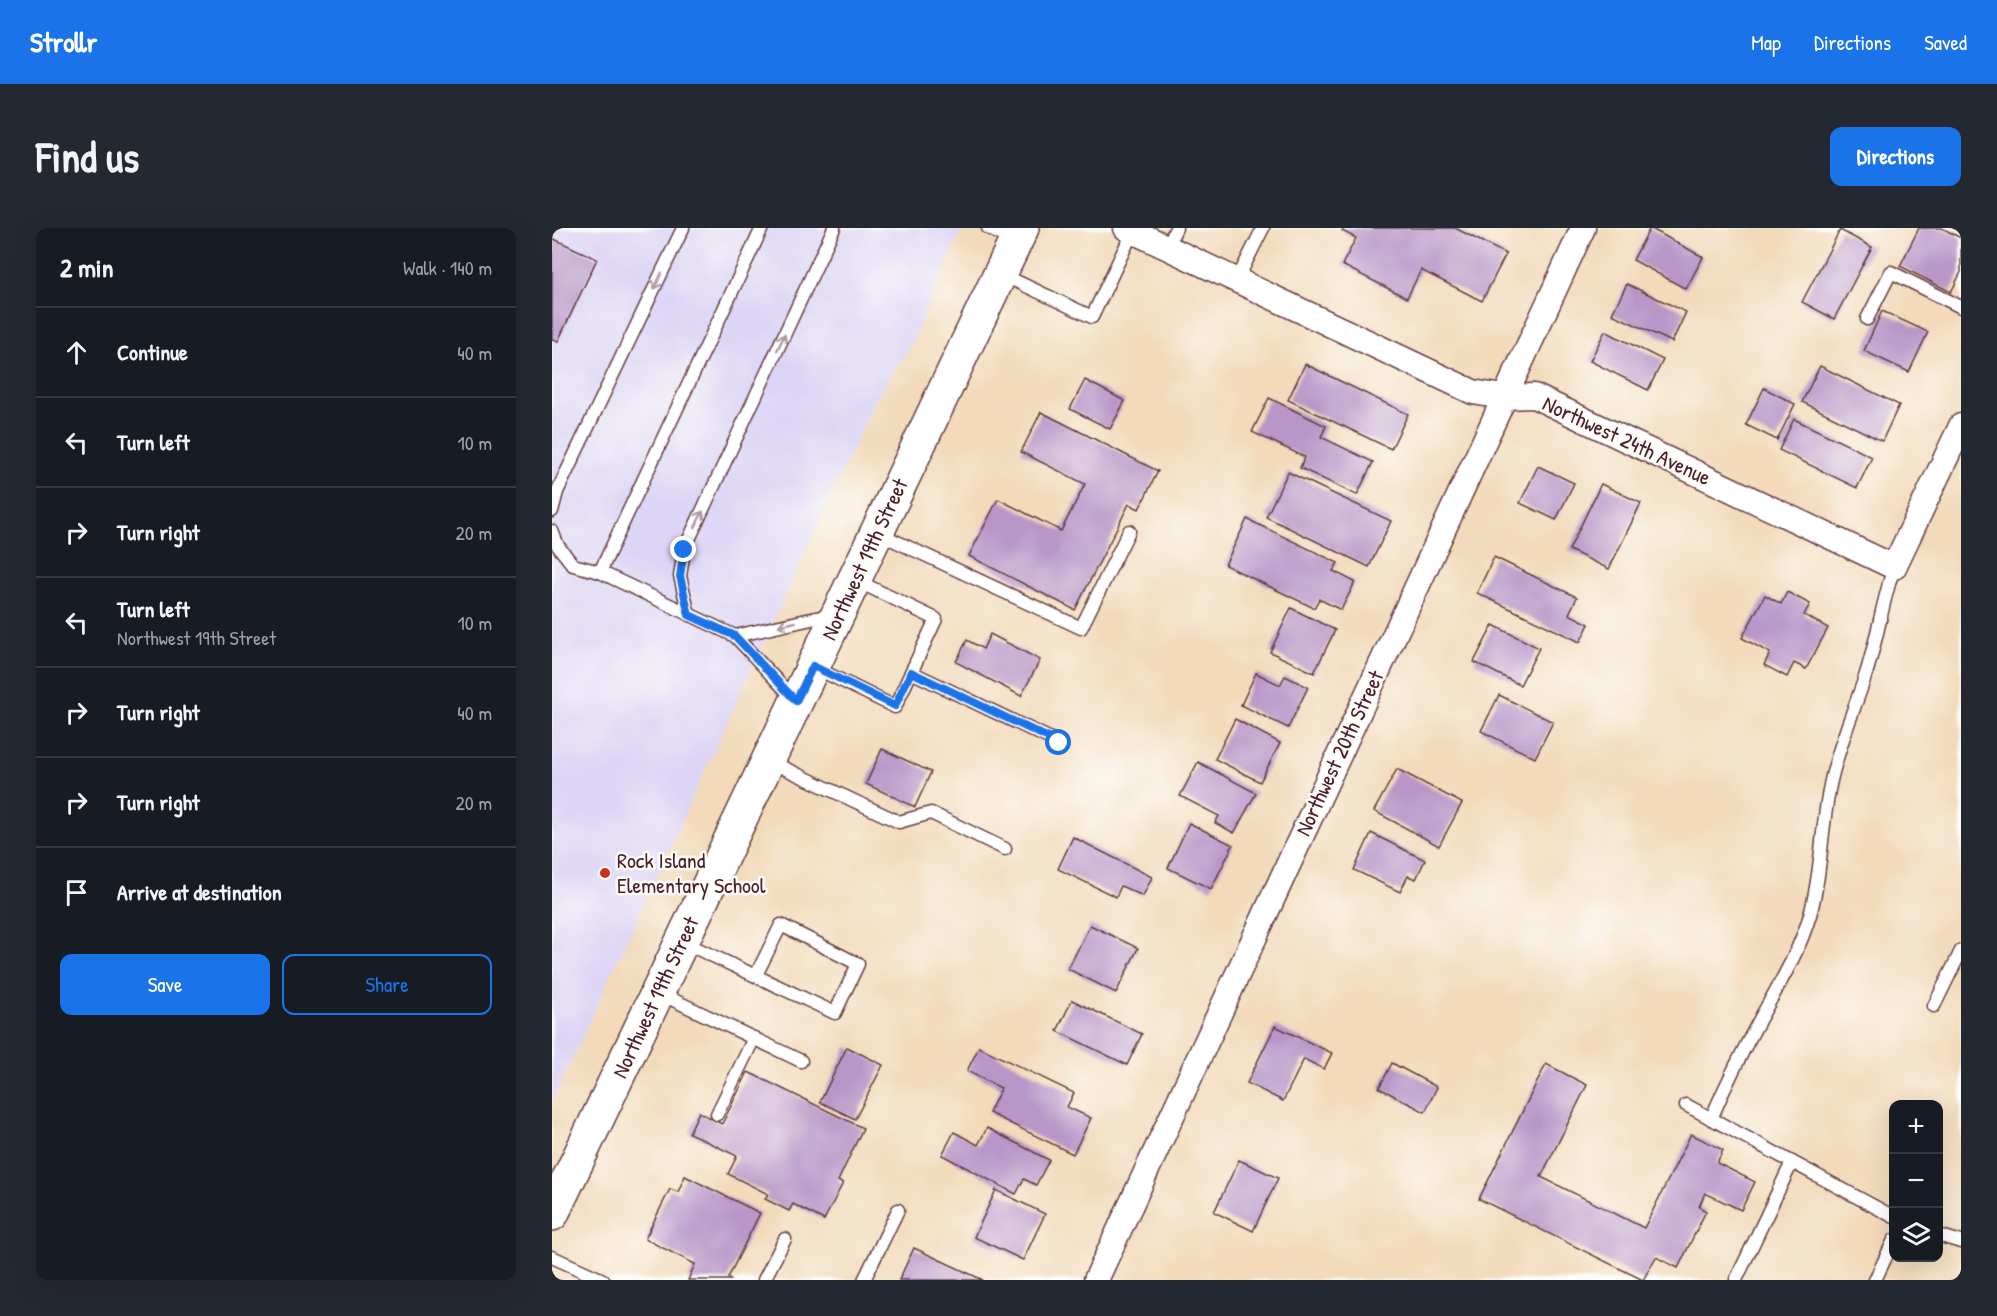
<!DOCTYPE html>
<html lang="en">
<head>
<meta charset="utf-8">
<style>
  :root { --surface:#171b24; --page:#242831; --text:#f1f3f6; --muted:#9ea1a6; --line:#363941; --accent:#1a73e8 }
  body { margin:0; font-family:"Patrick Hand",sans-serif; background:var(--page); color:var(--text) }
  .controls { position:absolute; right:18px; bottom:18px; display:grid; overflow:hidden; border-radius:12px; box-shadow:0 6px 24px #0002 }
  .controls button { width:54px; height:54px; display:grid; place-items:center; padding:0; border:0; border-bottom:2px solid var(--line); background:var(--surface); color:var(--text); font:30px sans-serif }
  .stop { position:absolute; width:18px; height:18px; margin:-14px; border:4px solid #1a73e8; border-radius:50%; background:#fff }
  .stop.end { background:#1a73e8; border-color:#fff; box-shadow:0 2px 6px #0008 }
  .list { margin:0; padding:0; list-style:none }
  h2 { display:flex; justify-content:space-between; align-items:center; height:78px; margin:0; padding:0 24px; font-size:26px }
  h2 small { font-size:20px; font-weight:400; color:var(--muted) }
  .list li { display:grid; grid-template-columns:39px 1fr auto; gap:18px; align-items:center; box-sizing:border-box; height:90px; padding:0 24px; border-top:2px solid var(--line) }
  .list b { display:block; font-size:22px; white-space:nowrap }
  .list p { margin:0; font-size:20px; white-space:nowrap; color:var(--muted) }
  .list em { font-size:20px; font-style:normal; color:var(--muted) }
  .actions { display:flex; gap:12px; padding:18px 24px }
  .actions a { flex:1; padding:14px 0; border:2px solid var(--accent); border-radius:12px; text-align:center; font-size:21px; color:var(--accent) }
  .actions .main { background:var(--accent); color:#fff }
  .icon { flex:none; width:33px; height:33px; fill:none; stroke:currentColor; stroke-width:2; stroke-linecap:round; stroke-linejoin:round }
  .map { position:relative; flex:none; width:1409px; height:1052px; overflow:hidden; border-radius:12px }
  header { display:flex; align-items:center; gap:36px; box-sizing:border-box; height:84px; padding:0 30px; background:var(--accent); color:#fff }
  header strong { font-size:28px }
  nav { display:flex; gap:33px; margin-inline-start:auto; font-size:21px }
  .intro { display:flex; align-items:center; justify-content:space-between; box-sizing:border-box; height:144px; padding:0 36px }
  h1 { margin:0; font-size:42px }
  .button { padding:15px 27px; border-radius:12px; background:var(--accent); color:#fff; font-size:21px; font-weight:700 }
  main { display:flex; gap:36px; padding:0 36px }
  aside { flex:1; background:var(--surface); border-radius:12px; box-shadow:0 6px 24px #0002 }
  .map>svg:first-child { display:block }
</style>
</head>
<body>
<header>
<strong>Strollr</strong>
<nav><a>Map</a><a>Directions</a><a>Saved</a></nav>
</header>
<div class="intro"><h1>Find us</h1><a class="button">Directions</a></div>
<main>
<aside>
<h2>2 min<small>Walk · 140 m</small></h2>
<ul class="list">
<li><svg class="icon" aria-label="ahead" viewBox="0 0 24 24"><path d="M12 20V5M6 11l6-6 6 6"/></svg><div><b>Continue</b></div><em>40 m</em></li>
<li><svg class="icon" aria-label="left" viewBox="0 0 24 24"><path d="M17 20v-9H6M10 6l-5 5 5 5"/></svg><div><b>Turn left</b></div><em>10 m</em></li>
<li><svg class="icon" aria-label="right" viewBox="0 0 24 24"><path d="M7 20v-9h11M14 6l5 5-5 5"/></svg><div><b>Turn right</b></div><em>20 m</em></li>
<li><svg class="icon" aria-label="left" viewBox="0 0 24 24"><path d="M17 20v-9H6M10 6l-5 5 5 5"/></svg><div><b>Turn left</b><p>Northwest 19th Street</p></div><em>10 m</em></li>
<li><svg class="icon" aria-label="right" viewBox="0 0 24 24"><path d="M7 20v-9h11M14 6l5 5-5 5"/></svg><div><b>Turn right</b></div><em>40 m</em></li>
<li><svg class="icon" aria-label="right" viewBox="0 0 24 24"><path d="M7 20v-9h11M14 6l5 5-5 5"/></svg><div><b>Turn right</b></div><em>20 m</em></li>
<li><svg class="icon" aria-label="arrive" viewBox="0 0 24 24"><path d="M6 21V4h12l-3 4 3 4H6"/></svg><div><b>Arrive at destination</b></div></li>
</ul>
<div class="actions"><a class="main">Save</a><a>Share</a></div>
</aside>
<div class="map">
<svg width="1409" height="1052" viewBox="0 0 1409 1052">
  <rect width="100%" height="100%" fill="#fdfcf7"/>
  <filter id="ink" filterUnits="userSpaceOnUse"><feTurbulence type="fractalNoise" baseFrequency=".0167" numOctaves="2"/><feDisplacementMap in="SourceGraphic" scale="12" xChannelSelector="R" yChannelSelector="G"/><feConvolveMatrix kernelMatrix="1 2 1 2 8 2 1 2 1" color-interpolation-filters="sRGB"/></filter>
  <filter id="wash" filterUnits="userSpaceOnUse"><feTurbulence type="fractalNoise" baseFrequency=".008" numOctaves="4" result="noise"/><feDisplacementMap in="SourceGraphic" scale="24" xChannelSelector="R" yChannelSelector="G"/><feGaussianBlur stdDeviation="1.35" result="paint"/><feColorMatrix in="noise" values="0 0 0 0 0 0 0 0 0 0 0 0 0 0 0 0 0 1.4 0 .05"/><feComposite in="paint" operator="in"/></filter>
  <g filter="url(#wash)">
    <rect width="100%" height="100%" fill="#f2daba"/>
    <path fill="#ddd5f6" d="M0,0h411l-52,116 -37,58 -322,701z"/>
    <g id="blocks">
      <g fill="#b896c8">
        <path d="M792,0h111l51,26 -24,47 -61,-31 -14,28 -65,-33 14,-27 -14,-7z"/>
        <path d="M1098,0l53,29 -17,32 -53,-29z"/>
        <path d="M1367,0h23l19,10v34l-10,20 -51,-26z"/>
        <path d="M1288,2l32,17 -38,72 -32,-17z"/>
        <path d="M0,10l45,21 -39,82 -6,-2z"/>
        <path d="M1075,56l59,28 -14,30 -60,-28z"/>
        <path d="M1330,83l46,21 -19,40 -45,-21z"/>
        <path d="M1053,103l58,29 -15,30 -58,-29z"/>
        <path d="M753,136l103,50 -17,35 -103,-49z"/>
        <path d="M1268,138l79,39 -17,36 -80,-39z"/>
        <path d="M533,152l40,21 -15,28 -40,-20z"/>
        <path d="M1212,160l31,16 -18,36 -31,-15z"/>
        <path d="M717,170l57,28 -5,11 52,25 -16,33 -57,-27 5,-11 -53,-25z"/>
        <path d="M489,184l117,59 -19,38 -10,-5 -54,106 -106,-54 29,-57 63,32 24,-47 -64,-32z"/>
        <path d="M1242,191l78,38 -15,31 -78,-38z"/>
        <path d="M986,238l36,17 -18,37 -36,-17z"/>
        <path d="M736,244l103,49 -22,46 -103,-50z"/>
        <path d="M1049,256l40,19 -32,66 -40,-19z"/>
        <path d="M695,291l91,44 -5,8 22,11 -14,28 -22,-11 -5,9 -89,-43z"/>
        <path d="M942,329l83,40 -8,17 20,10 -9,18 -103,-49z"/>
        <path d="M1235,364l23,12 -6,11 24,13 -22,41 -12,-6 -7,14 -23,-12 6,-12 -28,-15 23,-43 16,9z"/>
        <path d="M739,380l44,22 -21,43 -44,-21z"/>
        <path d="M941,397l46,23 -19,37 -46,-23z"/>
        <path d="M438,406l50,26 -19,36 -65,-34 11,-22 16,9z"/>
        <path d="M704,445l24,12 5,-9 23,11 -20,41 -47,-23z"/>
        <path d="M947,467l54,27 -18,36 -54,-27z"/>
        <path d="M683,491l45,24 -20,39 -45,-23z"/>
        <path d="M330,521l49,23 -16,35 -49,-23z"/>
        <path d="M646,534l58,31 -22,40 -19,-10 4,-7 -39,-20z"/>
        <path d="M845,541l65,34 -23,43 -65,-35z"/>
        <path d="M637,595l44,22 -22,44 -43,-21z"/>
        <path d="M819,605l54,27 -9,19 -8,-3 -8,16 -46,-22z"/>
        <path d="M521,609l79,40 -9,19 -22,-10 -5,11 -58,-28z"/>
        <path d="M538,697l48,23 -22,45 -48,-24z"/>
        <path d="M520,772l70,34 -15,31 -70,-34z"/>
        <path d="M723,798l57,27 -8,16 -20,-10 -21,42 -36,-18z"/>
        <path d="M295,819l36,18 -28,54 -35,-17z"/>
        <path d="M427,819l95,46 -7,14 24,11 -18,36 -84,-41 12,-25 -34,-17z"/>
        <path d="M840,835l45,24 -12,25 -46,-24z"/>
        <path d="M994,836l41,21 -46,92 103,51 47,-94 32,16 -6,13 38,19 -14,28 -36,-17 -6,14 7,4 -28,57 -22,-11 -13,23 -164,-81z"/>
        <path d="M196,844l115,56 -25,53 5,2 -19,37 -31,-16 -4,7 -24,-12 3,-5 -40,-20 9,-18 -48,-23 10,-21 23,12z"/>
        <path d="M435,900l62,32 -13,25 -12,-6 -8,15 -74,-39 12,-23 24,13z"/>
        <path d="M687,932l39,18 -25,53 -39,-19z"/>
        <path d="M133,948l75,37 -32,65 4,2h-44l7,-16 -50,-25 25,-50 8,3z"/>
        <path d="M444,962l49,24 -22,46 -49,-23z"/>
        <path d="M362,1020l69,32h-84z"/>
      </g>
    </g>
  </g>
  <g filter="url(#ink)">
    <use href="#blocks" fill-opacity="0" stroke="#633b40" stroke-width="1.5"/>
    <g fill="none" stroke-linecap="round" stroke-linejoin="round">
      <g stroke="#633b40" stroke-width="15">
        <g id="lane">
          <path d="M436,0l26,14"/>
          <path d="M615,19l9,-19"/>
          <path d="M449,46l91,43 41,-86"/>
          <path d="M685,52l26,-52"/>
          <path d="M1315,91l24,-47 70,35"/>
          <path d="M0,283l5,-19 126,-264"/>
          <path d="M0,303l6,15 15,19 27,7 135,64 60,64"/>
          <path d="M326,305l203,95 48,-97"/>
          <path d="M48,344l162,-344"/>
          <path d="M137,387l-9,-39 4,-26 150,-322"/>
          <path d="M183,408l99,-22"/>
          <path d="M262,439l81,40 41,-88 -81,-39"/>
          <path d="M359,444l148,71"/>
          <path d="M217,533l130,61 32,-9 74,36"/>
          <path d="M131,714l152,71 23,-49 -77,-39 -25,50"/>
          <path d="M107,765l142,68"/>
          <path d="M1382,778l27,-55"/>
          <path d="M1134,877l208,112"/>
          <path d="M165,886l37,-76"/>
          <path d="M1159,891c15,-35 32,-69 50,-102 19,-34 38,-65 49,-102 12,-43 11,-87 20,-130 8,-38 23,-72 35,-108 12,-36 17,-74 29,-110"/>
          <path d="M1386,1007l23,7"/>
          <path d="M0,1029l51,23"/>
          <path d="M212,1052l21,-41"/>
          <path d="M312,1052l34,-70"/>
          <path d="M1184,1052l56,-118"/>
          <path d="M1323,1052l19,-40"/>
        </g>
      </g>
      <g stroke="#633b40" stroke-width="27">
        <g id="street">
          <path d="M574,0l347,164 30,5 31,-1 360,171 67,-141"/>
          <path d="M544,1052l487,-1052"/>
        </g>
      </g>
      <g stroke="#633b40" stroke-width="36">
        <path id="secondary" d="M0,986l470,-986"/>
      </g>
      <use href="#lane" stroke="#fff" stroke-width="12"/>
      <use href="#street" stroke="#fff" stroke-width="24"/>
      <use href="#secondary" stroke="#fff" stroke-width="33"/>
    </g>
    <defs><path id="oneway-shaft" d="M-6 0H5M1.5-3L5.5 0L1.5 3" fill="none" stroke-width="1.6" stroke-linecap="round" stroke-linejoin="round" transform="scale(1.5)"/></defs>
    <g stroke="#ae9aa0">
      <use href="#oneway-shaft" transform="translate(106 53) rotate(115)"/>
      <use href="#oneway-shaft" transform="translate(229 114) rotate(-65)"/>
      <use href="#oneway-shaft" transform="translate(147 291) rotate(-65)"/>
      <use href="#oneway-shaft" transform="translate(235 396) rotate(167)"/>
    </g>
  </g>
  <g fill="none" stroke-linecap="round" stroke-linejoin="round" filter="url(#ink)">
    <path stroke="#1a73e8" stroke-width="8" d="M132,322l-4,26 9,39 46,21 61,65 17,-35 82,40 16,-34 148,71"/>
  </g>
  <circle fill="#c8321e" stroke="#fdfcf7" stroke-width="2" cx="53" cy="645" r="6"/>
  <g text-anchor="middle" stroke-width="5" stroke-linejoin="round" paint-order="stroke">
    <g font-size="22" fill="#4a1f2b" stroke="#fdfcf7">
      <text transform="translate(1075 212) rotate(25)" y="8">Northwest 24th Avenue</text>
      <text transform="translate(312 331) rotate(-65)" y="8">Northwest 19th Street</text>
      <text transform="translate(787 525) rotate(-65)" y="8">Northwest 20th Street</text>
      <text transform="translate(103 769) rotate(-65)" y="8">Northwest 19th Street</text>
    </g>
    <g font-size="22" fill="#4a1f2b" stroke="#fdfcf7" text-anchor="start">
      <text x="65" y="640">Rock Island<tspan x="65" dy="25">Elementary School</tspan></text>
    </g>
  </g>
</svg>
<div class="controls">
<button>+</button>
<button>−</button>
<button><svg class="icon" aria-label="layers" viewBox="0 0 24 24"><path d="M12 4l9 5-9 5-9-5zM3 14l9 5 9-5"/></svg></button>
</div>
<div class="stop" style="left:507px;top:515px"></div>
<div class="stop end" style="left:132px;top:322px"></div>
</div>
</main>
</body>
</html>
